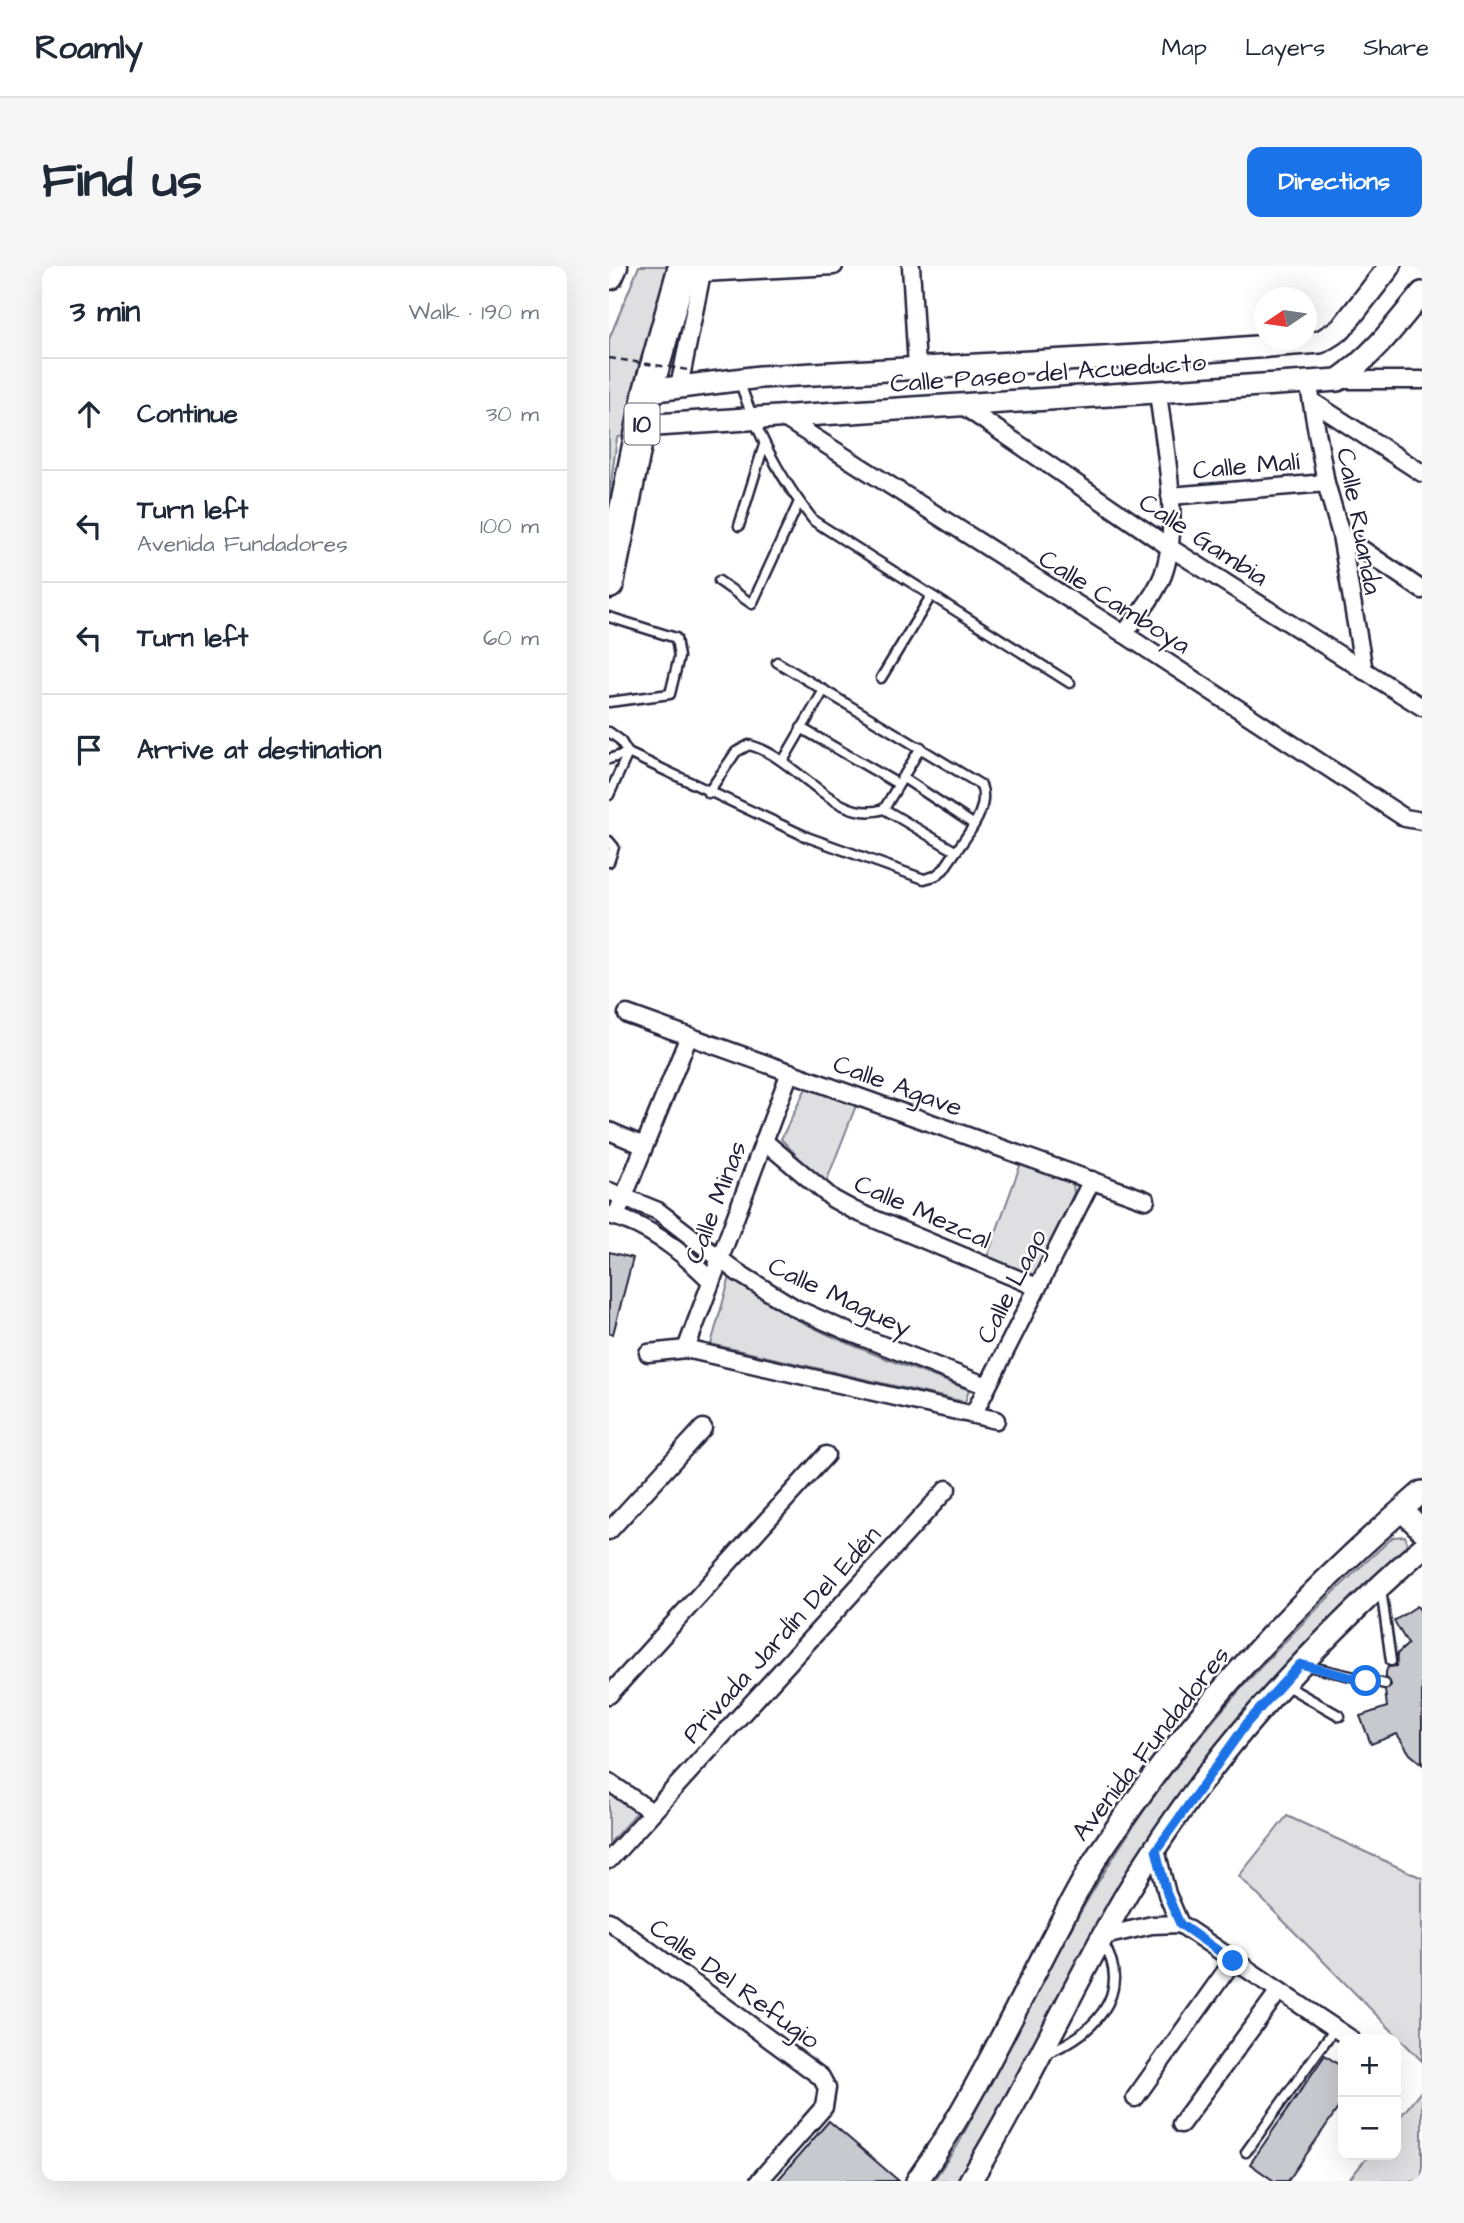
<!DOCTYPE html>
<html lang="en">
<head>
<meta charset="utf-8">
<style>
  :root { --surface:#fff; --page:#f6f6f7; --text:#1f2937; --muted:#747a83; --line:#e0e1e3; --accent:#1a73e8 }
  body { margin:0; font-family:"Architects Daughter",sans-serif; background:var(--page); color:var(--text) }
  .controls { position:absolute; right:21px; bottom:21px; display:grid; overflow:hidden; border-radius:14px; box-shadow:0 7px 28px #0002 }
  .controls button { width:63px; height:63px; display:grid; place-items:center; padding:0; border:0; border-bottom:2px solid var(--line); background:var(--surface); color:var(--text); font:35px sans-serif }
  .compass { position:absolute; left:645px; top:21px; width:63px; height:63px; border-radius:50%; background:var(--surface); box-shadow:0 7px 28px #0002; rotate:257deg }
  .stop { position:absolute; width:21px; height:21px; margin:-16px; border:5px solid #1a73e8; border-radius:50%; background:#fff }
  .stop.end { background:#1a73e8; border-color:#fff; box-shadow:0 2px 7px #0008 }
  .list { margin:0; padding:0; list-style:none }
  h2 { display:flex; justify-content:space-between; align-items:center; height:91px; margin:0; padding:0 28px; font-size:30px }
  h2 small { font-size:23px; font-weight:400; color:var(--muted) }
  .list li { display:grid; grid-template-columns:46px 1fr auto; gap:21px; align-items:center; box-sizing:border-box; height:112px; padding:0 28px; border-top:2px solid var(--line) }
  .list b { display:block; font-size:26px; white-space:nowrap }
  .list p { margin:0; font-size:23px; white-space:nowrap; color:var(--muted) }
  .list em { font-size:23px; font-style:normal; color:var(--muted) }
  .icon { flex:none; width:38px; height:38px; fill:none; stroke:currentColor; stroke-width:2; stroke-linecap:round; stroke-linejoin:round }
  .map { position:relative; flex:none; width:813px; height:1915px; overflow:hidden; border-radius:14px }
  header { display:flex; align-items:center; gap:42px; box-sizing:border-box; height:98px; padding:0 35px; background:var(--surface); border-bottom:2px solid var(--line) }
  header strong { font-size:33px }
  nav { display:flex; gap:38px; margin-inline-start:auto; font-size:24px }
  .intro { display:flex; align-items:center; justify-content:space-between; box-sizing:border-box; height:168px; padding:0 42px }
  h1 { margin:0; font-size:49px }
  .button { padding:18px 32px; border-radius:14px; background:var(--accent); color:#fff; font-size:24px; font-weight:700 }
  main { display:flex; gap:42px; padding:0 42px }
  aside { flex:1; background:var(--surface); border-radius:14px; box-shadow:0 7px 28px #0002 }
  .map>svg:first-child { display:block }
</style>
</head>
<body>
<header>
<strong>Roamly</strong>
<nav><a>Map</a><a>Layers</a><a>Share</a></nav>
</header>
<div class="intro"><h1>Find us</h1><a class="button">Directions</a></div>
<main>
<aside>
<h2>3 min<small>Walk · 190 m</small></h2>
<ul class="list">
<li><svg class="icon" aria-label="ahead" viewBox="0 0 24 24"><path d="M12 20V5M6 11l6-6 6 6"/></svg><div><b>Continue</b></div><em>30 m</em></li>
<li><svg class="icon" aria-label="left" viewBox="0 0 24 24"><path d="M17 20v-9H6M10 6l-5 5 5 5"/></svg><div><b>Turn left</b><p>Avenida Fundadores</p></div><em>100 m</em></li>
<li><svg class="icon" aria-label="left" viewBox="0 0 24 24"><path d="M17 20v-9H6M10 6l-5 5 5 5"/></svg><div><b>Turn left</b></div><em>60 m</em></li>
<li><svg class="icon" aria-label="arrive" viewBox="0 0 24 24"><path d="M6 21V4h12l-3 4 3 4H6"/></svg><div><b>Arrive at destination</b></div></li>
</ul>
</aside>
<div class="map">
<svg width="813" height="1915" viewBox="0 0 813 1915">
  <rect width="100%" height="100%" fill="#fff"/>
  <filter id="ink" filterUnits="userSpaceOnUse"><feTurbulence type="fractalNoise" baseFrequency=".0143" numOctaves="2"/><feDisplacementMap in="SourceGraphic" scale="14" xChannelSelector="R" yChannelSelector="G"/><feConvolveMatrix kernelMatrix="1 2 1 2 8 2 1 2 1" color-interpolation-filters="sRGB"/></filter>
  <g filter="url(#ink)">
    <g fill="#dfdfe2" stroke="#80808e" stroke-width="2">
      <path d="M30,0h29l-39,167 -12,5 -8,60v-159z"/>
      <path d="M199,818l51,14 -34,87 -44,-46z"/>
      <path d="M412,897l52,21 1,9 -38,80 -7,3 -43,-16z"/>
      <path d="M121,1011c71,55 156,81 239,113l-4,12 -254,-58z"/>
      <path d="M796,1270l3,9 -6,11 -291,345 -137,257 -15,23h-26l25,-36c58,-111 112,-226 183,-330 71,-103 159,-194 252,-278z"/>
      <path d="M0,1525l28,21 -28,32z"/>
      <path d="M678,1550l135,62v183l-183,-185z"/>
      <path d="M813,1824v91h-74l21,-26h27v-33z"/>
    </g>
    <g fill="#c8c8cf" stroke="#22223b" stroke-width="2">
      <path d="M0,986l24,6 -20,76 -4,-1z"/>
      <path d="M808,1340l5,7v151l-12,-10 -13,-20 -26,10 -11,-28 27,-9 -2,-17 6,-5 -5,-8v-5l2,-5 8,-1 1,-12 11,-10 -14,-23z"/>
      <path d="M716,1789l18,13v33l-55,80h-14l-24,-17z"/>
      <path d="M220,1855l70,60h-122z"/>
    </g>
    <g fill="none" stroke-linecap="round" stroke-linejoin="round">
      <g stroke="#22223b" stroke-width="13">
        <g id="lane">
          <path d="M130,114c17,52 41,99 75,141l256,162"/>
          <path d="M130,260l25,-81"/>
          <path d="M110,315l33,23 47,-102"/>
          <path d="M0,351l67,21 3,19 -9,37 -61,8"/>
          <path d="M272,412l50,-82"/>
          <path d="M192,462l97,56"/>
          <path d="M0,466l11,8 8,13 179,84 117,42 11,-3 9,-7c14,-24 48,-56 37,-84l-204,-123"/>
          <path d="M0,493l19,-6"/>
          <path d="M174,495l41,-71"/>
          <path d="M293,511l71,47"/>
          <path d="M99,527l28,-41 13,-7c47,11 86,81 135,64l37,-62"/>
          <path d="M0,529l19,-42"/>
          <path d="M275,543l71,42"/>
          <path d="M0,575l5,6 -5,15"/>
          <path d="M772,1323l10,72"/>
          <path d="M694,1399l82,19"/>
          <path d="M676,1419l55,31"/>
          <path d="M435,1788c47,-18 91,-59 59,-111"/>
          <path d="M637,1886l89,-124"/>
        </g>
      </g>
      <g stroke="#22223b" stroke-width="21">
        <g id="street">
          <path d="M302,0l6,101"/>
          <path d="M69,19l24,-12 132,-7"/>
          <path d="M729,114h84"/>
          <path d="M699,115l18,102 15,52 23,136"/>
          <path d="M70,121l24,-119"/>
          <path d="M704,136l109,71"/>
          <path d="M354,140l206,141 253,160"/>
          <path d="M175,152l340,216 281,184 17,3"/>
          <path d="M561,230l156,-13"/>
          <path d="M732,269l81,55"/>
          <path d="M515,368c14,-19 30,-37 39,-59 19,-52 1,-128 -5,-183"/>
          <path d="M18,748l519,186"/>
          <path d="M0,865l35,15"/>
          <path d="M155,875l69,58 22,12 182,76"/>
          <path d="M0,925l49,20 79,61 58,36 54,24 138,54"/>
          <path d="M0,949c40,10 73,37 102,66"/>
          <path d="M7,950l73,-180"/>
          <path d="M77,1083l104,-277"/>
          <path d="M39,1087l38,-4 310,71"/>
          <path d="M365,1147l118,-233"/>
          <path d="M0,1265l94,-103"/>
          <path d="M0,1429l217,-240"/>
          <path d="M0,1516l43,30"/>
          <path d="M547,1584l11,44 13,30 171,115"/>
          <path d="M0,1594l338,-371"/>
          <path d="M0,1655l212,156 6,11 -3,19 -65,74"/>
          <path d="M495,1670l48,-11 28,-1"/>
          <path d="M526,1832l98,-137"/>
          <path d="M572,1858l98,-133"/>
        </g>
      </g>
      <g stroke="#22223b" stroke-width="26">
        <g id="secondary">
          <path d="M39,125l112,-14 394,-22 166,-13 21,-13 49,-63"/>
          <path d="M32,160l697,-46c34,-23 58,-55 84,-87"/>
          <path d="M793,1244l20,20"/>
          <path d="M308,1915c69,-98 115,-212 175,-316 14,-24 32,-47 48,-70 80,-113 177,-213 282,-303"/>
          <path d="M361,1915c57,-93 102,-194 157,-288 78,-132 181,-244 295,-345"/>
        </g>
      </g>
      <g stroke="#22223b" stroke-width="33">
        <g id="highway">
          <path d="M0,9l4,-9"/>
          <path d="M0,318l39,-193 35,-125"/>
        </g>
      </g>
      <use href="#lane" stroke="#fff" stroke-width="8"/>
      <use href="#street" stroke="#fff" stroke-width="16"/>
      <use href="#secondary" stroke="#fff" stroke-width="21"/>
      <use href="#highway" stroke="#fff" stroke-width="28"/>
      <path stroke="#22223b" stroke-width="2.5" stroke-dasharray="7 5" stroke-linecap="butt" d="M0,92l79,12"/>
    </g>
  </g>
  <g fill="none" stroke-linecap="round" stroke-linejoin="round" filter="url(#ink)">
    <path stroke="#1a73e8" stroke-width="9" d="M624,1695l-53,-37 -13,-30 -11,-44 91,-127 53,-59 66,17"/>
  </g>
  <g text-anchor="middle" stroke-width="5" stroke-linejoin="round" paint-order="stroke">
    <rect fill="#fff" stroke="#646476" stroke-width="2" x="15.5" y="137.5" width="35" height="41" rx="5"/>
    <g font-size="24" font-weight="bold" fill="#22223b">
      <text x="33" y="166">10</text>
    </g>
    <g font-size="26" fill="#22223b" stroke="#fff">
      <text transform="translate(439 106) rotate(-4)" y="9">Calle Paseo del Acueducto</text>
      <text transform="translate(637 199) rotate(-5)" y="9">Calle Malí</text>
      <text transform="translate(751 255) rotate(79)" y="9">Calle Ruanda</text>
      <text transform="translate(595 273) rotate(33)" y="9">Calle Gambia</text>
      <text transform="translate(506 335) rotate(32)" y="9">Calle Camboya</text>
      <text transform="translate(289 819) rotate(20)" y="9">Calle Agave</text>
      <text transform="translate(106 936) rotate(-69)" y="9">Calle Minas</text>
      <text transform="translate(314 945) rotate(24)" y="9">Calle Mezcal</text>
      <text transform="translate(402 1020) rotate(-63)" y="9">Calle Lago</text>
      <text transform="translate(231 1030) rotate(25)" y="9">Calle Maguey</text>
      <text transform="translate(172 1368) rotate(-48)" y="9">Privada Jardín Del Edén</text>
      <text transform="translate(541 1477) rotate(-52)" y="9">Avenida Fundadores</text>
      <text transform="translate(126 1717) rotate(36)" y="9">Calle Del Refugio</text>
    </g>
  </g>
</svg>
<div class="controls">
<button>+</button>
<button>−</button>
</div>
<svg class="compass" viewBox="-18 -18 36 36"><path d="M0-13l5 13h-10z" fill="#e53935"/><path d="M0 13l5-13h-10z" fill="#747a83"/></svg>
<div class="stop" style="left:757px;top:1415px"></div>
<div class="stop end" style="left:624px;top:1695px"></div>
</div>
</main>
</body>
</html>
